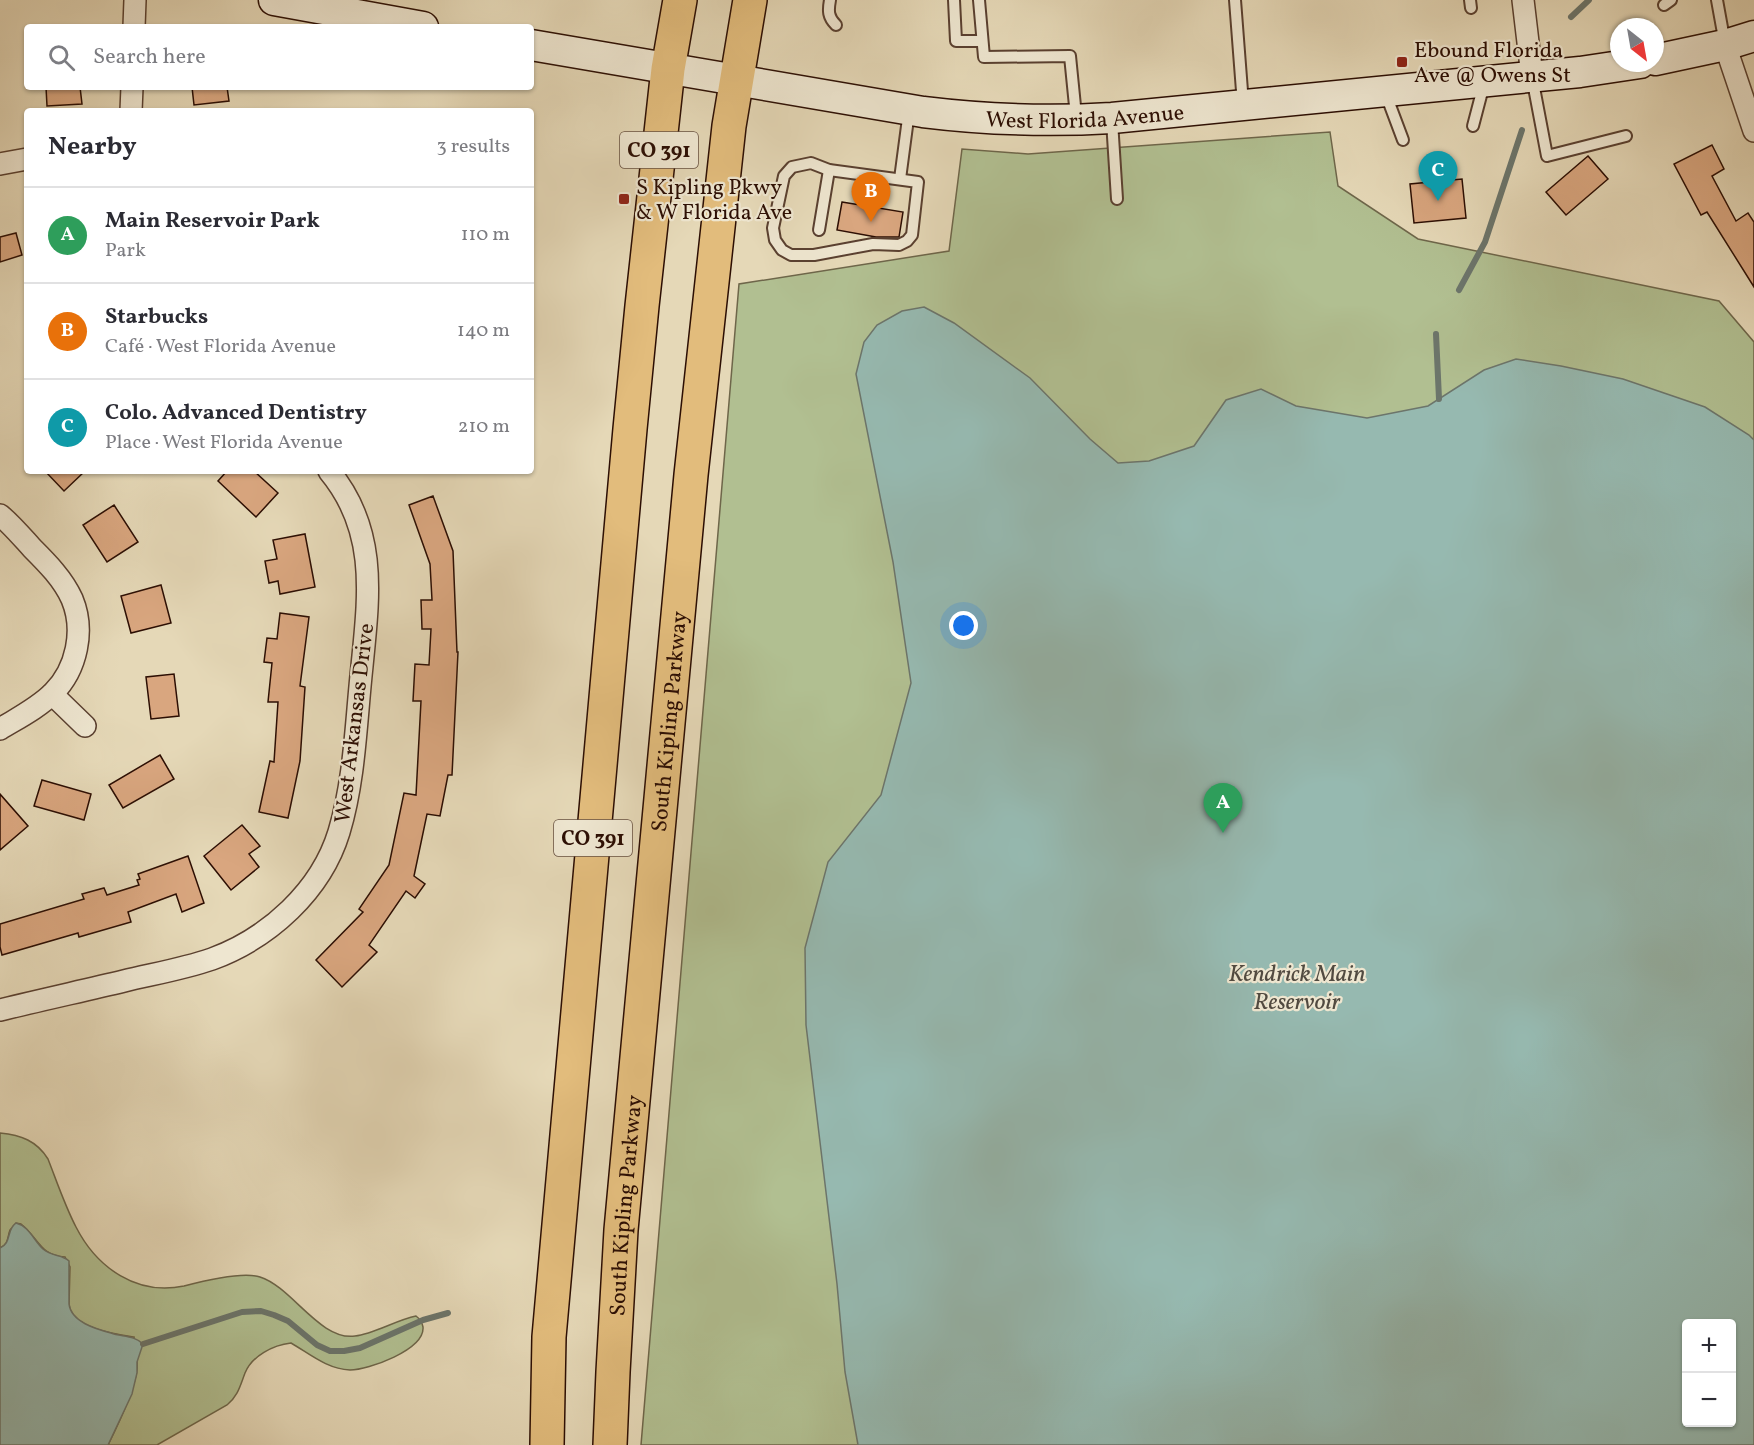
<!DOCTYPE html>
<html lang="en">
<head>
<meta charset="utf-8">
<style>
  :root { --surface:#fff; --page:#f7f7f7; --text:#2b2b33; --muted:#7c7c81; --line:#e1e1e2; --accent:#2563eb }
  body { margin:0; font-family:Vollkorn,serif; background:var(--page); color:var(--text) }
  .controls { position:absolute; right:18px; bottom:18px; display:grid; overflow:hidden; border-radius:6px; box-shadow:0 2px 4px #0004 }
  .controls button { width:54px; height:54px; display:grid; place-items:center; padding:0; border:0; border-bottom:2px solid var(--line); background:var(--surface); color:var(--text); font:30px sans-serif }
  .compass { position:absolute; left:1610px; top:18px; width:54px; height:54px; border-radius:50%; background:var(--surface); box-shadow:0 2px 4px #0004; rotate:149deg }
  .you { position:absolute; left:964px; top:626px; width:21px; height:21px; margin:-15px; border:4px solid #fff; border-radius:50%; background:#1a73e8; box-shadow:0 0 0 9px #1a73e833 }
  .badge { display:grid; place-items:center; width:39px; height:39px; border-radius:50%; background:var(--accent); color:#fff; font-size:20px; font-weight:700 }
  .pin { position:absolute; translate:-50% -50px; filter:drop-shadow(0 2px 3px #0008) }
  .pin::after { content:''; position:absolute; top:32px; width:21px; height:18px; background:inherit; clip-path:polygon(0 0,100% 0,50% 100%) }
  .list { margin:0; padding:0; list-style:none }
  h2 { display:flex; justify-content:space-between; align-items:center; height:78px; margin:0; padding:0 24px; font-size:26px }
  h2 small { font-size:20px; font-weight:400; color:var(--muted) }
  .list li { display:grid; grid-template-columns:39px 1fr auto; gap:18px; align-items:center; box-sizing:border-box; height:96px; padding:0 24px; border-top:2px solid var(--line) }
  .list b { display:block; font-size:22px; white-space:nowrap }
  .list p { margin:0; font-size:20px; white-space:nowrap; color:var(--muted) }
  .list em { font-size:20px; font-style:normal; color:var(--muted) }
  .icon { flex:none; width:33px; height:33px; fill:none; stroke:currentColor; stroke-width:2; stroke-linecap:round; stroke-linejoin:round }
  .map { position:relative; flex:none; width:1754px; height:1445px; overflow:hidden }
  .search { position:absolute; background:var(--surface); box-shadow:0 2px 4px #0004; left:24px; top:24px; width:510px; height:66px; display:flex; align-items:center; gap:15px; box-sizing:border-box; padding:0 21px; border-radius:6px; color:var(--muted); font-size:22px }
  .panel { position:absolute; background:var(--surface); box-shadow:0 2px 4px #0004; left:24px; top:108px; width:510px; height:366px; border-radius:6px }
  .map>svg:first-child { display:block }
</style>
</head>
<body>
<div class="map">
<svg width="1754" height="1445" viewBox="0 0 1754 1445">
  <rect width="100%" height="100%" fill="#e5d8b7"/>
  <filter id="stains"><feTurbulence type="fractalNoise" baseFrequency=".00333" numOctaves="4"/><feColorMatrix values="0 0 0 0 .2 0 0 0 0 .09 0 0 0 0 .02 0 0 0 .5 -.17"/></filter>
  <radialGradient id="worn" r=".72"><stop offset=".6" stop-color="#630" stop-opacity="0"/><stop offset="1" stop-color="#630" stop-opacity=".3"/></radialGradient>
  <g fill="#b1bf91" stroke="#6e664a" stroke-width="1.5" fill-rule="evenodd">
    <path d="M1330,132l8,54 80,53 301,62 35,41v1103h-1113l98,-1161 210,-33 13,-102 66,5zM1686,1324h46v98h-46z"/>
    <path d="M0,1133c21,2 37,8 48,26 9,23 17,47 28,68 21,41 61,69 108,59 19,-5 58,-15 76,-9 32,10 60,64 95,59 19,-2 41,-16 61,-20 4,3 6,6 7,11 2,23 -55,43 -73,43 -23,-1 -40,-16 -59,-27 -18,2 -39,13 -46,30 -5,13 -7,23 -18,32l-70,40h-49c10,-20 26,-53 29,-75 1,-11 -2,-22 -3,-33 -19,-3 -63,-9 -65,-33l1,-37 -5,-10c-25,-1 -27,-20 -44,-33l-5,-1c-1,1 -5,6 -6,7 -3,8 -1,14 -10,18z"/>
  </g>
  <g fill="#96b9b0" stroke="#6c756b" stroke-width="1.5" fill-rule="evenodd">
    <path d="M924,307l30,16 76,55 60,61 28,24 31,-2 45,-15 32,-46 35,-11 35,17 71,12 61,-12 56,-36 32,-11 45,7 62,13 82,28 44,28 5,5v1005h-896l-13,-73 -8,-88 -31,-259 -1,-77 23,-86 53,-67 30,-112 -18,-121 -37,-188 8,-32 13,-17 25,-14zM1686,1324h46v98h-46z"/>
    <path d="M16,1223c13,3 18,18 27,26 9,8 19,5 26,12v43c2,18 27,25 42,29 11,4 23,2 32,11l-6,18v11l-5,21 -24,51h-108v-197c12,-5 6,-18 16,-25z"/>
  </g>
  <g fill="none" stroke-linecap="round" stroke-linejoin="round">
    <g stroke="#6c756b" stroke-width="6">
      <path d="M1571,17l18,-17"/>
      <path d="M1459,290l26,-48 37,-112"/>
      <path d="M1436,334l3,65"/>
      <path d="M143,1344l99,-32 19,-1 13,4 14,6 29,24 13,6h14l16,-3 63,-28 25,-7"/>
    </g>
  </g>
  <g fill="#d9a67f" stroke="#2c0e03" stroke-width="1.5">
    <path d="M46,87h34l2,17 -35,2z"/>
    <path d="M192,87h35l2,14 -35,4z"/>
    <path d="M1712,145l12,24 -12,7 24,45 12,-8 6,9v65l-47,-75 -6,3 -27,-51z"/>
    <path d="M1588,156l20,23 -42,36 -20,-23z"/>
    <path d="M1462,179l4,39 -52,5 -4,-39z"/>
    <path d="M842,202l61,10 -4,25h-23l-39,-7z"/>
    <path d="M16,233l6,22 -22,7v-25z"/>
    <path d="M45,471h40l-21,20z"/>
    <path d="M227,471h27l24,22 -22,24 -38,-36z"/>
    <path d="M433,496l20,55 4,101h1l-6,123h-4l-8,41 -13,-2 -13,62 11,8 -10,14 -9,-7 -37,54 8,7 -35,35 -26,-27 47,-48 -4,-3 30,-44 15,-72 12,2 5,-94h-8l2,-37 14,1 2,-36h-9l-1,-29h11l-2,-36 -21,-59z"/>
    <path d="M114,505l24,37 -31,20 -24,-37z"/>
    <path d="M305,534l10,53 -35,7 -2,-13 -9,2 -4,-22 12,-2 -4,-19z"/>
    <path d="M161,585l10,38 -40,10 -10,-37z"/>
    <path d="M280,613l29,4 -9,69 5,1 -5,74 -12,57 -29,-6 11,-51 4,1 4,-60h-10l4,-39 -8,-1 3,-24 10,1z"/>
    <path d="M174,674l5,42 -28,3 -5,-42z"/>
    <path d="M160,755l14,24 -51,29 -14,-23z"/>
    <path d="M42,780l49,14 -7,26 -50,-14z"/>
    <path d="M0,794l28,32 -28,24z"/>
    <path d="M242,825l18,21 -11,8 10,13 -28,23 -27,-34z"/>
    <path d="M188,856l16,47 -22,9 -6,-18 -48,18 3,10 -52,15 -1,-4 -76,22 -2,-8v-23l84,-25 -2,-5 22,-6 3,7 32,-10 -2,-5 3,-1 -2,-5z"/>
  </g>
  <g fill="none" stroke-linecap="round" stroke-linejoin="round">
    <g stroke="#5a4030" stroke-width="14">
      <g id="lane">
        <path d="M830,0c-2,11 -2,17 6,25"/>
        <path d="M954,0l2,41h26"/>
        <path d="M979,0l5,57 86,-1 6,60"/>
        <path d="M1235,0l8,104"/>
        <path d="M1470,0l1,8"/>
        <path d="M1717,0l8,44"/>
        <path d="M1664,5l7,-5"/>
        <path d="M1532,77l15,79 79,-20"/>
        <path d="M1385,92l18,48"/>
        <path d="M1112,121l5,78"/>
        <path d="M1473,126l11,-42"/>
        <path d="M811,163l18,7 89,12 -6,53 -5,6 -8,4 -26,-1 -59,11h-23l-9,-5 -7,-10 -2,-12 11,-52 8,-9z"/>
        <path d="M900,179l9,-68"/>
        <path d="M819,230l10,-60"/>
      </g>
    </g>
    <g stroke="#5a4030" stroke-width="24">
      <g id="street">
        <path d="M1523,0l9,76"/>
        <path d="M134,27l1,-27"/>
        <path d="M1725,45l29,86"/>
        <path d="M131,111l1,-24"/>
        <path d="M0,164l27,-5"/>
        <path d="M0,515c12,10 22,22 32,33 15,15 31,31 40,51 13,31 5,70 -19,94 -15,15 -35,25 -53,36"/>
        <path d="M52,694l33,32"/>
        <path d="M0,1010c41,-10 82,-19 124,-29 29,-7 59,-12 88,-22 57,-21 109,-68 127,-127 16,-53 17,-111 23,-166 7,-71 16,-136 -33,-195"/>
      </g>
    </g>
    <g stroke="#2c0e03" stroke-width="33">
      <g id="secondary">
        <path d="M274,0l149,27"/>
        <path id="s1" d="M531,45l392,67c65,8 123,10 189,6l468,-46 60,-9"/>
        <path d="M1655,60l70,-15 29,-9"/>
      </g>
    </g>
    <g stroke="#2c0e03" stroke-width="36">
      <g id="primary">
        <path d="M547,1445l2,-108 81,-908 12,-123 26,-237 12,-69"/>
        <path id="s2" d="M610,1445l3,-73 8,-142 70,-755 38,-349 21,-126"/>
      </g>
    </g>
    <use href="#lane" stroke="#eee6d0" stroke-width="10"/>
    <use href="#street" stroke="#eee6d0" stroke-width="21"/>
    <use href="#secondary" stroke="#eee6d0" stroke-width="30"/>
    <use href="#primary" stroke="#e2bc7c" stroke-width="33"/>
  </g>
  <g fill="#8f2418" stroke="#eee6d0" stroke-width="2">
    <rect x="1396" y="56" width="12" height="12" rx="3"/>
    <rect x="618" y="193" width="12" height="12" rx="3"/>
  </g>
  <g text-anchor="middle" stroke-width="4.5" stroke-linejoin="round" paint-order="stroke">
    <g fill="#eee6d0" stroke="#664f40" stroke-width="1.5">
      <rect x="620" y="132" width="78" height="36" rx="4.5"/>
      <rect x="554" y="820" width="78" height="36" rx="4.5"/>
    </g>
    <g font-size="21" font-weight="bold" fill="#2c0e03">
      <text x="659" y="157">CO 391</text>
      <text x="593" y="845">CO 391</text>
    </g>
    <g font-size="22" fill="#2c0e03" stroke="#eee6d0" text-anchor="start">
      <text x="1414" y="57">Ebound Florida<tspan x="1414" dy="25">Ave @ Owens St</tspan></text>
      <text x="636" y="194">S Kipling Pkwy<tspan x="636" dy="25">&amp; W Florida Ave</tspan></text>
    </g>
    <g font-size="22" fill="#2c0e03" stroke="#eee6d0">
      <text dy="8" stroke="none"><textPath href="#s1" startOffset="560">West Florida Avenue</textPath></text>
      <text dy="8" stroke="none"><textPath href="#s2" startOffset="726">South Kipling Parkway</textPath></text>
      <text transform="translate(353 723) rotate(-83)" y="8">West Arkansas Drive</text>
      <text dy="8" stroke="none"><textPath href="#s2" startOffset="240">South Kipling Parkway</textPath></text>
    </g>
    <g font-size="24" font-style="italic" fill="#514a40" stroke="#eee6d0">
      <text x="1297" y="981">Kendrick Main<tspan x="1297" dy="28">Reservoir</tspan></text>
    </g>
  </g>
  <rect width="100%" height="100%" filter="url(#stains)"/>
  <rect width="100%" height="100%" fill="url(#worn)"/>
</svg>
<div class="controls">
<button>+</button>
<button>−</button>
</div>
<svg class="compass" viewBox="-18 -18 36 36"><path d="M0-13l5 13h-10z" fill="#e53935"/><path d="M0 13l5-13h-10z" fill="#7c7c81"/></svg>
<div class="you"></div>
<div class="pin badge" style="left:1223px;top:833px;background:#2e9e5b">A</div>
<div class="pin badge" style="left:871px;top:222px;background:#e8710a">B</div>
<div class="pin badge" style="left:1438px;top:201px;background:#0f9aa8">C</div>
<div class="search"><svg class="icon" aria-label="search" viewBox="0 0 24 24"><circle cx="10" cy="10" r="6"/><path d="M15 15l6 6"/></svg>Search here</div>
<section class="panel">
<h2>Nearby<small>3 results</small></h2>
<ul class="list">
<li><span class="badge" style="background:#2e9e5b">A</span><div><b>Main Reservoir Park</b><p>Park</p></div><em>110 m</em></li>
<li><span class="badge" style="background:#e8710a">B</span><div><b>Starbucks</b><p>Café · West Florida Avenue</p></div><em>140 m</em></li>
<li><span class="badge" style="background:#0f9aa8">C</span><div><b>Colo. Advanced Dentistry</b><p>Place · West Florida Avenue</p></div><em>210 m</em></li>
</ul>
</section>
</div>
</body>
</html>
